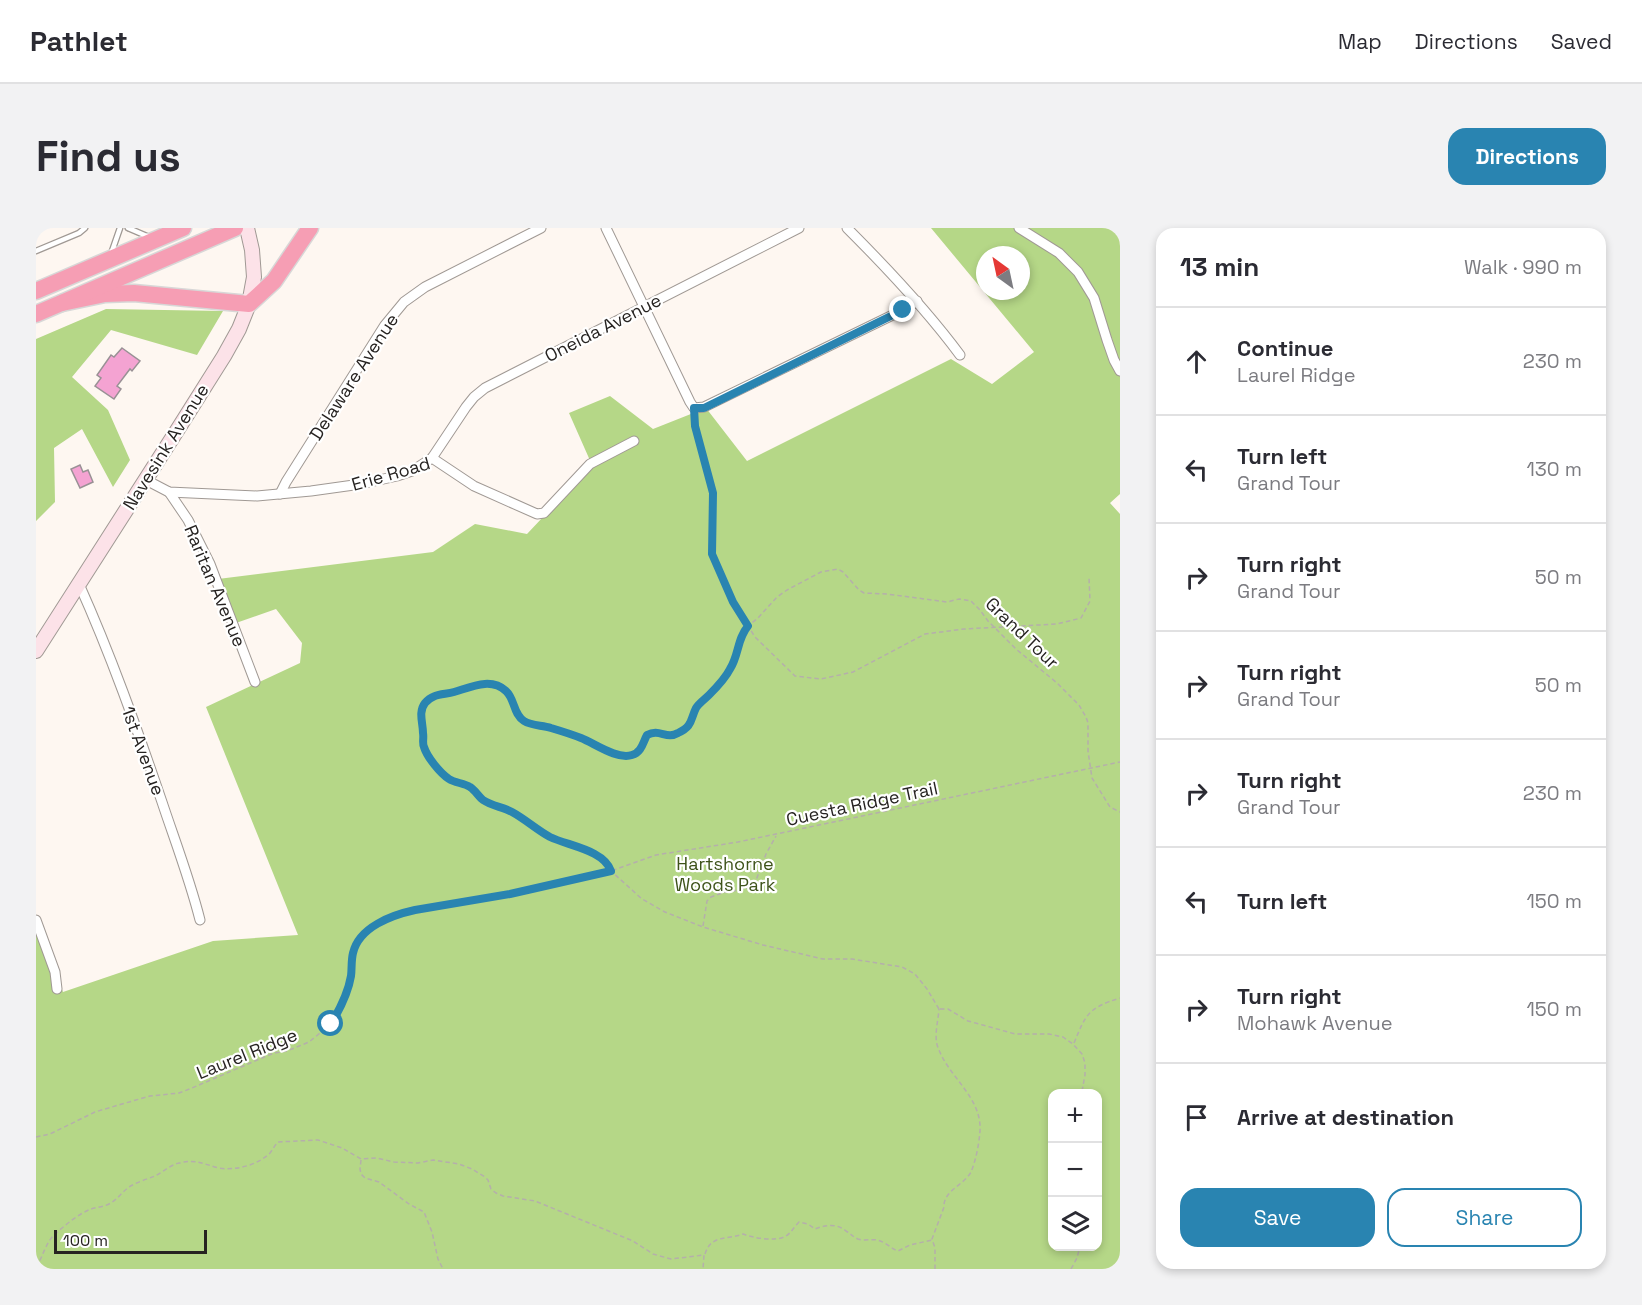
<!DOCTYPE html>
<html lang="en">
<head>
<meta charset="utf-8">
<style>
  :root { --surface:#fff; --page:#f2f2f3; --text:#2b2b33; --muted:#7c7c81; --line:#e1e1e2; --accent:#2984b1 }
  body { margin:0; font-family:"Space Grotesk",sans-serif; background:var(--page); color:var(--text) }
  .controls { position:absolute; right:18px; bottom:18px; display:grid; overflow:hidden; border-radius:12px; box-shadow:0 3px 9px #0003 }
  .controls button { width:54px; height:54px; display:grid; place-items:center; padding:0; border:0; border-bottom:2px solid var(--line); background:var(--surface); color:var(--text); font:30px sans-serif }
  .compass { position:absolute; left:940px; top:18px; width:54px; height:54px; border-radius:50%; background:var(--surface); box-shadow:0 3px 9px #0003; rotate:327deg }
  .scale { position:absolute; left:18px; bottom:15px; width:153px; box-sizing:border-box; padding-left:6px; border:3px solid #262321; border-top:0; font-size:16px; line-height:21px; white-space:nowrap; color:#262321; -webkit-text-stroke:4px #fff; paint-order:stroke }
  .stop { position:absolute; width:18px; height:18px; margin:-14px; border:4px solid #2984b1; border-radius:50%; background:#fff }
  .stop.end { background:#2984b1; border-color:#fff; box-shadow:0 2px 6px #0008 }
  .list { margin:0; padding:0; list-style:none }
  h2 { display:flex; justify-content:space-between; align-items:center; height:78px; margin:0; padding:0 24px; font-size:26px }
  h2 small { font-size:20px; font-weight:400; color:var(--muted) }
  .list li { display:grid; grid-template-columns:39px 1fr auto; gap:18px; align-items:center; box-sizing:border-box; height:108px; padding:0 24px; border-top:2px solid var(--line) }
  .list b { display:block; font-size:22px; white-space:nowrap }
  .list p { margin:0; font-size:20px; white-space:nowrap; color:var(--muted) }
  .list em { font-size:20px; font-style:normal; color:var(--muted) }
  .actions { display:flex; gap:12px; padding:18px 24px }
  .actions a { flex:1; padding:14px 0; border:2px solid var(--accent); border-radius:18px; text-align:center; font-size:21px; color:var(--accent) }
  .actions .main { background:var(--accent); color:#fff }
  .icon { flex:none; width:33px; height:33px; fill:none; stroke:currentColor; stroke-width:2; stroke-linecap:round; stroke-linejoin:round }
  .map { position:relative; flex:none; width:1084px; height:1041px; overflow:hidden; border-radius:18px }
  header { display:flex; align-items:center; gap:36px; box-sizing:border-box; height:84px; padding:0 30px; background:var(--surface); border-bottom:2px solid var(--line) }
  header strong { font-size:28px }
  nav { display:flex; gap:33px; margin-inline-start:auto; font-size:21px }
  .intro { display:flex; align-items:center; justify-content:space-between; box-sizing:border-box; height:144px; padding:0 36px }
  h1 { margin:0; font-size:42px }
  .button { padding:15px 27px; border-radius:18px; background:var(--accent); color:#fff; font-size:21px; font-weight:700 }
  main { display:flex; gap:36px; padding:0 36px }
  aside { flex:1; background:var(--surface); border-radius:18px; box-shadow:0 3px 9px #0003 }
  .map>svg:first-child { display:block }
</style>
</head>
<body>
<header>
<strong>Pathlet</strong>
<nav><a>Map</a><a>Directions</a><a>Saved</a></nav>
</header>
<div class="intro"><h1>Find us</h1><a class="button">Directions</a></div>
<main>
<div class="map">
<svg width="1084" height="1041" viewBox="0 0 1084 1041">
  <rect width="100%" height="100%" fill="#fef7f1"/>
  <g fill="#b5d787" fill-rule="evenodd">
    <path d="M895,0h189v266l-10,9 10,11v755h-1084v-350l27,73 150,-51 85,-6 -92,-228 94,-44 2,-20 -26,-34 -40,14 -18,-44 215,-27 42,-28 52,10 65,-69 -23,-52 41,-17 43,33 53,-21 41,53 204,-102 41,25 42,-32zM949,27h36v36h-36zM1017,866h45v152h-45z"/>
    <path d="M70,81l117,2 -26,44 -86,-25 -39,47 36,33 22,50 -17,27 -31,-58 -28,19 1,54 -19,19v-182z"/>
  </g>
  <g fill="#f4a3d2" stroke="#999195" stroke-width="1.5">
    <path d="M86,120l18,13 -8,10 -2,-2 -13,17 4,3 -7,10 -19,-13 6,-8 -4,-3 14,-20 3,2z"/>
    <path d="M44,237l3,7 5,-2 5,12 -13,6 -9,-19z"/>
  </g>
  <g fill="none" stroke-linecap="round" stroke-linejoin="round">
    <g stroke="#a09994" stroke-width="7">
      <g id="lane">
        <path d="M92,0l21,9"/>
        <path d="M0,23l43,-18 6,-5"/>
        <path d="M75,26l9,-26"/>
      </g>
    </g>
    <g stroke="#a09994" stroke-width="11">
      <g id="street">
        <path d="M570,0l84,174 4,6 10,-1 199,-97 14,-9"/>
        <path d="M811,0c40,40 79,81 113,127"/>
        <path d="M983,0l40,25 19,19 16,26 13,42 7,20 6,11"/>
        <path d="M396,230l42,28 63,28 7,-1 46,-49 44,-23"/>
        <path d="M110,252l23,12 88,4 54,-5 50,-7 36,-8 15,-5 20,-13 34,-51 8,-10 11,-9 314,-160"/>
        <path d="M133,264l19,28 22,44 45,118"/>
        <path d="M244,266l6,-12 99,-157 19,-23 21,-15 116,-59"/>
        <path d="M43,356c32,71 58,145 83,218 13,39 28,78 38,118"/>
        <path d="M0,692l19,52 2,17"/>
      </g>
    </g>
    <g stroke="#a09994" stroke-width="16">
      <path id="secondary" d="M0,423l142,-222 46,-73 15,-27 10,-25 5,-27 -2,-27 -5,-22"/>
    </g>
    <g stroke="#d8d7d7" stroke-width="19">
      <g id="highway">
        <path d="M0,63l147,-63"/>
        <path d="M26,75l43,-9 29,-1 115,11 25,-23 36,-53"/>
        <path d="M0,86l199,-86"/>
      </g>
    </g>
    <g stroke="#b5afab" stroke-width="1.5" stroke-dasharray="4.5 3" stroke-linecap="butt">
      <path d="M658,190l1,8 18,67 -1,61 21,48 22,35 40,39 26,3 32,-7 72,-38 39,-5 93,-5 24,-6 9,-17 -1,-23"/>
      <path d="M667,698l4,-25 4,-4 11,-4 23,-4 10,-6 11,-29 10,-18"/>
      <path d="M903,781l-12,-20 -12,-15 -13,-7 -50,-8h-29l-60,-14 -60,-18 -38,-15 -23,-13 -31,-28 -2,-7 -9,-8 -51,-20 -40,-26 -26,-11 -14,-13 -21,-8 -11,-9 -14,-23 -1,-37 4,-7 11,-7 15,-2 14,-5 15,-4h8l9,2 8,5 5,7 7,17 9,8 22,4 33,11 35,16 15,1 12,-11 3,-9 9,-3 15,4 6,-1 11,-7 4,-6 4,-15 24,-23 10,-13 6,-15 4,-18 8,-12 10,-8 19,-21 10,-7 34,-18 17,-3 5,3 16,18 5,3 23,1 60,8 12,-3 12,2 9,9 8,11 28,28 41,34 22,22 7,12 2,6v28l4,27 18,29 10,5"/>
      <path d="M904,781h8l20,12 47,13h34l14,3 10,7 9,10 3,9v12l-3,16 2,3"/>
      <path d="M1038,815c12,-29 14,-35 46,-45"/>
      <path d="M0,909l14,-3 45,-22 27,-8 28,-8 29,-3 13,-5 70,-30 12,-5 13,-2 22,-9 22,-18 10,-16 9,-30 3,-26 6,-11 6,-8 10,-6 25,-14 30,-7 20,-2 115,-22 46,-11 45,-16 82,-13 382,-80"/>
      <path d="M325,932l-1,9 1,5 4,4 14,4 30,22 15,8 8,20 6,27 5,10"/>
      <path d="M1062,937l2,23 -2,14"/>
      <path d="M669,1026c6,-20 23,-14 38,-20 10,4 33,8 43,2 5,-3 8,-9 13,-14l9,2 7,5c10,-4 22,-6 31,2 5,3 7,6 12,8 6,2 13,0 19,1 9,2 13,8 21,11l12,-6 22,-5"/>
      <path d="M0,1039c7,-10 9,-23 18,-32 10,-9 24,-21 37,-26 6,-2 12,-2 18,-5 8,-4 13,-12 20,-17 8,-5 18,-8 26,-11 8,-4 15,-11 24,-13 17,-4 24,1 40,5 16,3 39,-3 51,-15 3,-4 5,-8 8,-11l40,-2 24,8 19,11 16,-1 17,4 24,1 15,-3 26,4 13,5 13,8 3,3 3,9 5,4 7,3 32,5 98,40 20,13 18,5 33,-4 -1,14"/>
      <path d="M899,1041v-21l-3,-9 12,-32c-1,-16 20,-22 27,-35 5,-12 8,-28 9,-41 2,-33 -30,-53 -41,-81 -6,-12 -1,-27 0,-41"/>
      <path d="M1035,1041l6,-11 3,-12"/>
    </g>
    <use href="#lane" stroke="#fff" stroke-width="4.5"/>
    <use href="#street" stroke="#fff" stroke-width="9"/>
    <use href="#secondary" stroke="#fce2e8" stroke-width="14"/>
    <use href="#highway" stroke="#f69eb4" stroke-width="16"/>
  </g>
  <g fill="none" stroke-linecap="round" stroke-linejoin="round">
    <path stroke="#2984b1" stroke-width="8" d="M295,796c9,-15 17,-30 20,-48 1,-7 0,-15 2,-23 6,-26 39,-38 62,-43l95,-16 101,-23c-7,-21 -42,-25 -61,-34 -13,-7 -25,-18 -38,-25 -9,-5 -20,-6 -29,-12 -5,-4 -8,-10 -13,-13 -6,-4 -15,-4 -21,-8 -9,-6 -22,-22 -25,-32 -2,-4 0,-9 -1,-14 0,-10 -5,-21 2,-30 8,-10 19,-8 29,-11 17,-5 37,-15 52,-1 9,8 7,23 18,30 8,5 18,4 27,7 10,3 20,6 30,10 13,5 36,22 51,17 10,-3 11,-13 15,-20 13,-7 19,5 31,-2 15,-7 12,-13 18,-25 3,-5 9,-9 13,-13 8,-8 16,-16 21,-26 9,-14 7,-30 18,-43l-15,-24 -21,-48 1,-61 -18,-67 -1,-18h10l199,-98"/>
  </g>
  <g text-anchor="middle" stroke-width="4.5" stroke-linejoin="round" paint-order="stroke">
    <g font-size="18" fill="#262321" stroke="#fff">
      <text transform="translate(567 100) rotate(-27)" y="6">Oneida Avenue</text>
      <text transform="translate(318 149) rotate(-57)" y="6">Delaware Avenue</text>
      <text transform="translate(130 219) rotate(-58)" y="6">Navesink Avenue</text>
      <text transform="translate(355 246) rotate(-16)" y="6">Erie Road</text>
      <text transform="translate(179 358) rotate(67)" y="6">Raritan Avenue</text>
      <text transform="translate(986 405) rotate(44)" y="6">Grand Tour</text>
      <text transform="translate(107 523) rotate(70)" y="6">1st Avenue</text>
      <text transform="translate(826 576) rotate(-12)" y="6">Cuesta Ridge Trail</text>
      <text transform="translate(211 826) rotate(-22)" y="6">Laurel Ridge</text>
    </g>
    <g font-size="18" fill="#3e531a" stroke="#fff">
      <text x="689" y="642">Hartshorne<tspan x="689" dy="21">Woods Park</tspan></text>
    </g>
  </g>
</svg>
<div class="controls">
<button>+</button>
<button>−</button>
<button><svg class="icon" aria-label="layers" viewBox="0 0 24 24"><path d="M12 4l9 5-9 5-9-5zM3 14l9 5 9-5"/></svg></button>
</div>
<svg class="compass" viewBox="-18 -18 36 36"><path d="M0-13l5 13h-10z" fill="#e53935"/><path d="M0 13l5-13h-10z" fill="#7c7c81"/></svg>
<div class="scale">100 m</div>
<div class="stop" style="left:295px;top:796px"></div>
<div class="stop end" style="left:867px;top:82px"></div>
</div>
<aside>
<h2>13 min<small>Walk · 990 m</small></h2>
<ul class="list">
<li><svg class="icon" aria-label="ahead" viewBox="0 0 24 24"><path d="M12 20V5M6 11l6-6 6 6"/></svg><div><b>Continue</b><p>Laurel Ridge</p></div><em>230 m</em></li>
<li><svg class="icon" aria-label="left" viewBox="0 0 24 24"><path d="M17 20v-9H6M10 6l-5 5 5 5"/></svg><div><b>Turn left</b><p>Grand Tour</p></div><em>130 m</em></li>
<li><svg class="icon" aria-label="right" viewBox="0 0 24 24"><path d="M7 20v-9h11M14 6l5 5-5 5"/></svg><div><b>Turn right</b><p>Grand Tour</p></div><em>50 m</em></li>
<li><svg class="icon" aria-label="right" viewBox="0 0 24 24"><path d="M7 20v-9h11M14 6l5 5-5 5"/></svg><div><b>Turn right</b><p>Grand Tour</p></div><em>50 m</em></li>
<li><svg class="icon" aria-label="right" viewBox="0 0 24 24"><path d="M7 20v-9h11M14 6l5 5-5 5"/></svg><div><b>Turn right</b><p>Grand Tour</p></div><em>230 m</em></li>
<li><svg class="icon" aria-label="left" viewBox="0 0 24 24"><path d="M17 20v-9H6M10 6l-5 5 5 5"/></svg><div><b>Turn left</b></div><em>150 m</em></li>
<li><svg class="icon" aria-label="right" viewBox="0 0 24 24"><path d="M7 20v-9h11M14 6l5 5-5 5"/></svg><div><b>Turn right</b><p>Mohawk Avenue</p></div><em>150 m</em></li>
<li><svg class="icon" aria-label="arrive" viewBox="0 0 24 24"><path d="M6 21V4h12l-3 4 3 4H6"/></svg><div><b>Arrive at destination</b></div></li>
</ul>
<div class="actions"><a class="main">Save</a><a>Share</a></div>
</aside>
</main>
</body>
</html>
